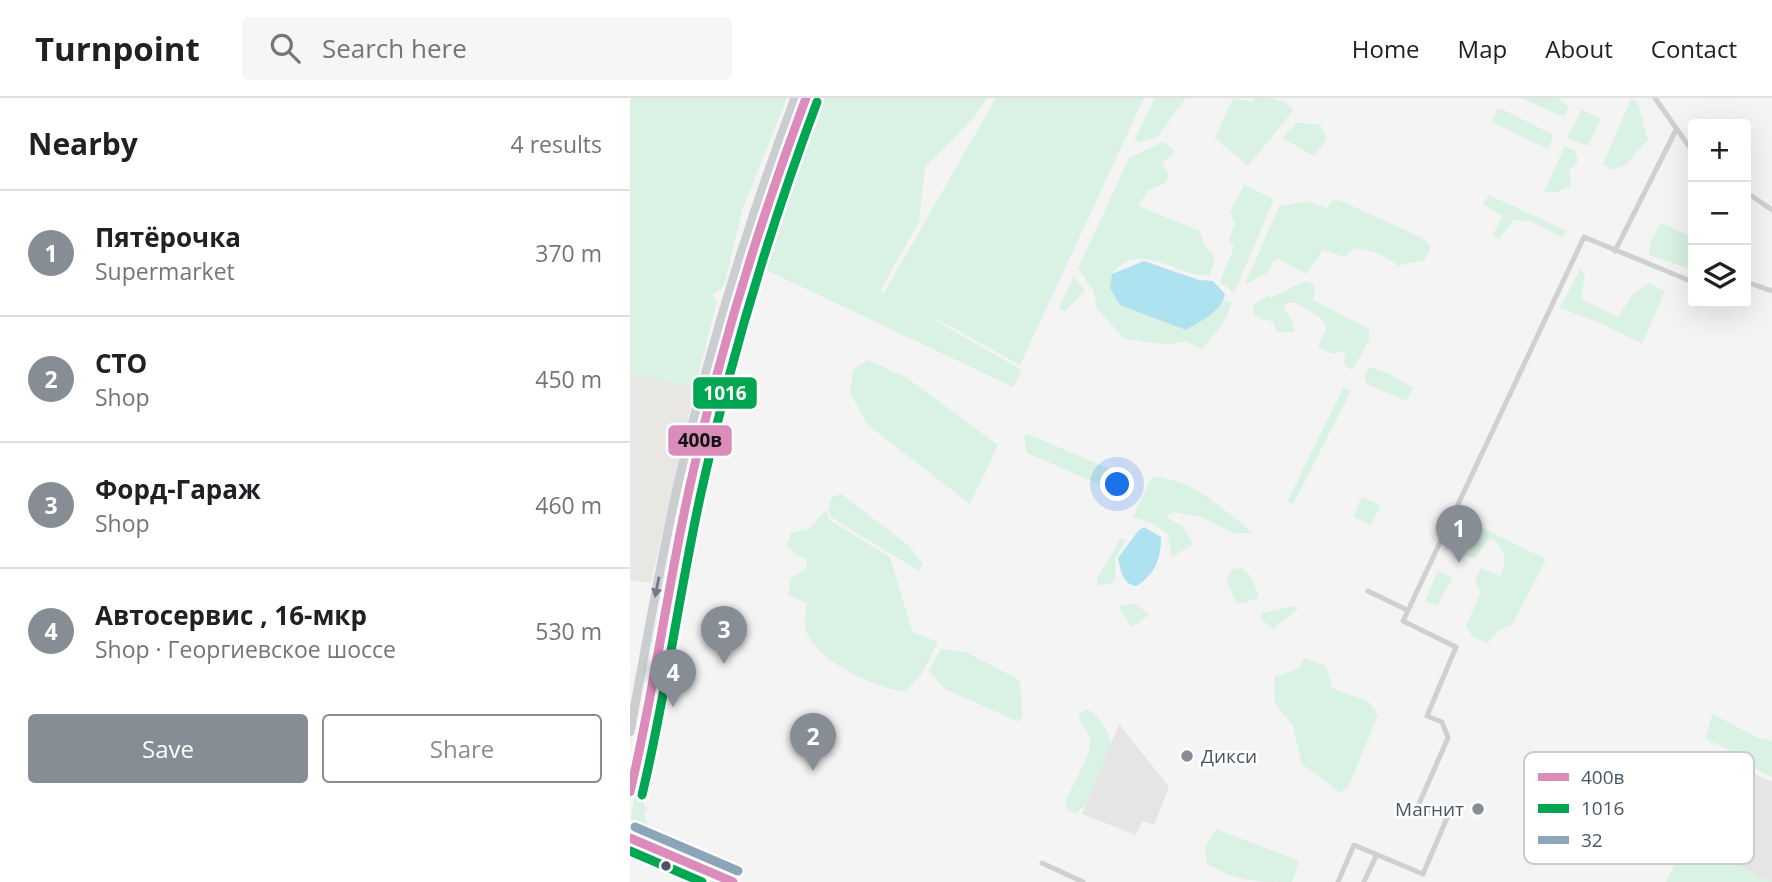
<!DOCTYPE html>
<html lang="en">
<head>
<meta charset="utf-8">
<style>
  :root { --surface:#fff; --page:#f6f6f6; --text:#202124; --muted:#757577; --line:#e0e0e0; --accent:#868d94 }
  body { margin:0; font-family:"Open Sans",sans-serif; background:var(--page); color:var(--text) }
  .controls { position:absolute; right:21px; top:21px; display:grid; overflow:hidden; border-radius:7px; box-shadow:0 7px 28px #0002 }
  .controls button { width:63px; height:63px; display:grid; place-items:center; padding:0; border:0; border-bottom:2px solid var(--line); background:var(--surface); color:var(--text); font:35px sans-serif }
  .you { position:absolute; left:488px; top:387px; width:24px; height:24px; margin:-18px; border:5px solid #fff; border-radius:50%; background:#1a73e8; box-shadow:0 0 0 10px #1a73e833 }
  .badge { display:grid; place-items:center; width:46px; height:46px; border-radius:50%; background:var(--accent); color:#fff; font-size:23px; font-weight:700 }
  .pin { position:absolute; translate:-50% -58px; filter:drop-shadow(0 2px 4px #0008) }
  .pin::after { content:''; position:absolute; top:37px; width:24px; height:21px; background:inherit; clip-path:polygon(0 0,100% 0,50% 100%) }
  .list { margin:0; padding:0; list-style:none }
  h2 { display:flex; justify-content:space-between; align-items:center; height:91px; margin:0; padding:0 28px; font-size:30px }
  h2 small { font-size:23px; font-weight:400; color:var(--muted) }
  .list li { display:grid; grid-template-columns:46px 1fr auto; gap:21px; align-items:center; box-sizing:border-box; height:126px; padding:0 28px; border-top:2px solid var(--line) }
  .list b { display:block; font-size:26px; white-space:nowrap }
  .list p { margin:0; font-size:23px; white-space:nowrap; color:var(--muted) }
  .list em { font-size:23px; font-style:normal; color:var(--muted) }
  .actions { display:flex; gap:14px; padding:21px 28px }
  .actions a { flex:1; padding:16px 0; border:2px solid var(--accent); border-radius:7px; text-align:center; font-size:24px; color:var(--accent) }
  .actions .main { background:var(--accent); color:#fff }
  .icon { flex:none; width:38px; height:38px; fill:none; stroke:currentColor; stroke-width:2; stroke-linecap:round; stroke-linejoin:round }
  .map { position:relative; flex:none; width:1142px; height:784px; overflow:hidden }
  header { display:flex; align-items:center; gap:42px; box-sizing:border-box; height:98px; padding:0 35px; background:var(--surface); border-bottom:2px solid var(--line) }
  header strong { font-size:33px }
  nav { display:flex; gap:38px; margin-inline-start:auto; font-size:24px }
  .search { width:490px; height:63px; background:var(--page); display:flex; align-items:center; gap:18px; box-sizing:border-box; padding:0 24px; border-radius:7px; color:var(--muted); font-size:26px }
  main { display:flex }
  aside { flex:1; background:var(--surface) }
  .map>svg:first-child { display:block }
</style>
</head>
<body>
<header>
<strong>Turnpoint</strong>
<div class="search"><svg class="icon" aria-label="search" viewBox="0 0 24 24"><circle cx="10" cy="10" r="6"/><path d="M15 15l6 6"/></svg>Search here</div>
<nav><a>Home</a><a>Map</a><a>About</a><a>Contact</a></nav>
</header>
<main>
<aside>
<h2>Nearby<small>4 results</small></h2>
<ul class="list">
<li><span class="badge">1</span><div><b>Пятёрочка</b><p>Supermarket</p></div><em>370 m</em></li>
<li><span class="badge">2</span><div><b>СТО</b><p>Shop</p></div><em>450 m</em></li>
<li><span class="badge">3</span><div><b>Форд-Гараж</b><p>Shop</p></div><em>460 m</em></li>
<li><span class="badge">4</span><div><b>Автосервис , 16-мкр</b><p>Shop · Георгиевское шоссе</p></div><em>530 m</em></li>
</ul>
<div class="actions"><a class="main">Save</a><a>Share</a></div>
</aside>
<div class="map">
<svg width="1142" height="784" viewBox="0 0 1142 784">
  <rect width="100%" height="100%" fill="#f4f4f4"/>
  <path fill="#e8e7e3" d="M0,276l65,14 -44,195 -21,-3z"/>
  <g fill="#e6e5e6">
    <path d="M489,626l50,63 -15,38 -12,-4 -6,14 -54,-21z"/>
    <path d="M1089,659l53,25v100h-33l-63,-29z"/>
  </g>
  <g fill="#d9f2e3">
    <path d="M0,0h157l-45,112 -16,69 -4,9 -9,6 4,8 -22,86 -65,-14z"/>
    <path d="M170,0h3l-21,57 -96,333 -32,162 -3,-1c34,-188 80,-372 149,-551z"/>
    <path d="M194,0h164l-13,18 -50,51 -6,55 -39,69 4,2 112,-195h148l-124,267 -70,-39 -23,-10 95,54 -9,17 -247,-117 24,-87z"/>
    <path d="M525,0h31l-29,39 -18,5 -4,-3z"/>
    <path d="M603,0l19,4 3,-4c14,0 31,0 38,13l-45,55 -33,-28z"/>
    <path d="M892,0h36l11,9 -4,8h-6z"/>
    <path d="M1001,1l6,2 11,39 -24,26 -13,4 -8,-6z"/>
    <path d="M872,11l52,26 -6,14 -56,-27 5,-12z"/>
    <path d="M952,11l18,10 -12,27 -21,-8z"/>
    <path d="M667,24l23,3 7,14 -13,17 -32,-18z"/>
    <path d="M533,44l12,9 -13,12 7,13 -5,8 -16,6 -10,16 62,25 4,13 11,14 -5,17c-33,3 -71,-38 -98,-1l74,56 28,-17 10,-13 8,2 -8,20 -22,27 -17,-8 -15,4 -45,-6 -28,-30 -3,-18 -16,-22 51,-111z"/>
    <path d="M935,48l10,5 3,10 -9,10 2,15 -17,7 -10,-1z"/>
    <path d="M614,87l30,14 -40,94 -14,-11 14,-35 -5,-7 6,-16 -5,-12z"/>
    <path d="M859,97l78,36 -5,6 -32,-16 -16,-1 -15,19 -6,-3 9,-20 -19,-12z"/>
    <path d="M709,102l81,37 9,7 1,6 -6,10 -26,6c-14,-12 -26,-15 -43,-18l-10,9 -22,-7 -17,24 -27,-15 -5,2 -8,13 -21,10 34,-77 27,-6 21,7 5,-7z"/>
    <path d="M1031,125l32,14v33l-44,-15 1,-12z"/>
    <path d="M950,171l5,5 -4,25 37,18 15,-23 16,-11 16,8 -23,53 -42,-21 -40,-15z"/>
    <path d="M444,178l11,15 -20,20 -6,-3z"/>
    <path d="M674,183l11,4 -2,15 56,29v12l-17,29 -7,-4 -1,-15 -11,3 -15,-7 9,-20 -7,-10 -26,-15 -8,1 -2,6 9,13 1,10h-17l-4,-11 -11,-1 -8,-6 -1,-8 15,-11 3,3z"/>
    <path d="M238,262l39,18 91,67 -28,59 -102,-79 -18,-32 3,-23z"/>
    <path d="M740,269l18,6 26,15 -8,13 -39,-17 -3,-9z"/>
    <path d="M713,290l8,3 -58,113 -6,-2z"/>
    <path d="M398,336l100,43 6,10 -10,8 -97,-42 -3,-16z"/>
    <path d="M522,379c39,0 73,34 101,56l-18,1 -34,-17 -27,-5 -8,5 17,10 10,17 -21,13 -4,-23 -14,-10 -21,-7z"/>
    <path d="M211,396l67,51 15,19 -4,7 -88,-54 -3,-7 4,-13z"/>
    <path d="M732,399l19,9 -10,19 -18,-8z"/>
    <path d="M196,412l3,10 61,37 22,75 26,10 -15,30 -18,20c-30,-5 -89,-30 -99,-62 -2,-7 0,-19 0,-27l-18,-8 3,-17 15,-9 1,-10 -12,-4 -8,-10 4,-12 18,-4z"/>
    <path d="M836,422l80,39 -34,66 -14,6 -11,12 -14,-6 -7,-10 15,-35 -6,-10 6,-14 19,8c7,-14 6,-26 -7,-36h-5l-14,19 -25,-11z"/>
    <path d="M491,440l5,3 -11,17 1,20 -6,6 -12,2 -1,-7z"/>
    <path d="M612,470l8,7 9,20 -2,4 -20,5 -11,-25 7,-10z"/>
    <path d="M808,472l14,8 -15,28 -12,-5z"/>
    <path d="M505,505l14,12 -17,12 -14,-20z"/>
    <path d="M663,508l6,2 -26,21 -13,-11 3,-5z"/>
    <path d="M311,551l24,3 53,27c5,11 2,24 5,36l-4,7 -74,-33 -16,-18z"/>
    <path d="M675,560l21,8 6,22 37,14 9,13 -30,72 -7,6 -39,-29 -9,-38 -18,-23 -1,-26 24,-8z"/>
    <path d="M455,612l6,1c9,10 19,20 20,34l-25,59 -10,9 -7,-2 -4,-8c6,-15 24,-45 25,-58 2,-13 -11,-19 -11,-31z"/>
    <path d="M1083,616l43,23 16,4v36l-19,-9 -14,-14 -34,-15z"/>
    <path d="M1090,673l25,12 -34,70 61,29h-106z"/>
    <path d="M10,698l7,14 -3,4 5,18 7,8 -26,-11 4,-31z"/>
    <path d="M586,731l83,32 -7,21c-37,0 -55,0 -86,-19v-17z"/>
    <path d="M0,745l92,39h-11l-81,-34z"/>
  </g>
  <g fill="#aee2f0">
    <path d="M514,163l55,19 14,1 12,13c-3,18 -25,27 -39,36l-66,-25 -10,-17 2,-14z"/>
    <path d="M514,429l17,10c0,22 -6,38 -25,49 -14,-2 -15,-16 -18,-28l20,-27z"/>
  </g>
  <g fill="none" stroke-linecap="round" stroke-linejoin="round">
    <g stroke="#ced0d2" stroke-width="5">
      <path d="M1025,0l38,54"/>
      <path d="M1116,94l26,18"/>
      <path d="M985,153l61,-121"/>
      <path d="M1116,184l26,9"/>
      <path d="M738,493l39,19"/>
      <path d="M412,765l41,19"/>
      <path d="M708,784l16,-37 69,29 24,-56 -29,-12 30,-68 -6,-16 -15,-6 29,-69 -53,-26 181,-384 109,45"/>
      <path d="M734,784l12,-26"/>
    </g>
    <g stroke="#caced1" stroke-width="9">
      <path d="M0,634c15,-81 29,-163 47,-244 30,-133 70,-263 118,-390"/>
      <path d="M0,694c25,-99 37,-202 59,-302 29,-133 68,-266 117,-392"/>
      <path d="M0,740l103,44"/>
      <path d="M0,755l68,29"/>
    </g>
    <g stroke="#fff" stroke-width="14">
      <g id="bus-1">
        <path d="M0,694c24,-100 37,-202 59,-302 29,-134 69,-264 117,-392"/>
        <path d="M0,740l103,44"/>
      </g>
    </g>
    <g stroke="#fff" stroke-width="14">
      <g id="bus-2">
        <path d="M12,697c24,-100 37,-202 59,-302 29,-133 68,-263 116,-391"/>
        <path d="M0,753l72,31"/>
      </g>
    </g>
    <g stroke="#fff" stroke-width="14">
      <path id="bus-3" d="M5,729l103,44"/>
    </g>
    <use href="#bus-1" stroke="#db8cbb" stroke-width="9"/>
    <use href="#bus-2" stroke="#00a651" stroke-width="9"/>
    <use href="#bus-3" stroke="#8ca5b8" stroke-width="9"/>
  </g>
  <defs><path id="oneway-solid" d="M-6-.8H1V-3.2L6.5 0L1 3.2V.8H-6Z" transform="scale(1.75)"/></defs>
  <use fill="#707a83" href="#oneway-solid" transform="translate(27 489) rotate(101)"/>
  <g fill="#868d94" stroke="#fff" stroke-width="2.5">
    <circle cx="557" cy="658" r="7"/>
    <circle cx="848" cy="711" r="7"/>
  </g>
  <circle fill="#4a5661" stroke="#fff" stroke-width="2.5" cx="36" cy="768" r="6"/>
  <g text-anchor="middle" stroke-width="5" stroke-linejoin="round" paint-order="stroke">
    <g font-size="19" fill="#4a5661" stroke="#fff" text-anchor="start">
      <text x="571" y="665">Дикси</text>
      <text x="834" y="718" text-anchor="end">Магнит</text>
    </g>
  </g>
  <rect x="894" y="654" width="230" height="112" rx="10" fill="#fff" stroke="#c9ccd0" stroke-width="2"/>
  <rect x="908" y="675" width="31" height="8" fill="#db8cbb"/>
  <rect x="908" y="706" width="31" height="9" fill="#00a651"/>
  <rect x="908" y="738" width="31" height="8" fill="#8ca5b8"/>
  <g font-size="19" fill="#4a5661">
    <text x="951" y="686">400в</text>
    <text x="951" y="717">1016</text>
    <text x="951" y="749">32</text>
  </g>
  <g stroke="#fff" stroke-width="2.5">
    <rect x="62" y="278" width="66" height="34" rx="7" fill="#00a651"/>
    <rect x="37" y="326" width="66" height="33" rx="7" fill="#db8cbb"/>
  </g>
  <g font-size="19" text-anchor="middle" font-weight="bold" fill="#fff">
    <text x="95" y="302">1016</text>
  </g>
  <g font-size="19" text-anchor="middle" font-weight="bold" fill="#111">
    <text x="70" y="349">400в</text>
  </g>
</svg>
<div class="controls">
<button>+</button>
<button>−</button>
<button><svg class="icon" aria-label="layers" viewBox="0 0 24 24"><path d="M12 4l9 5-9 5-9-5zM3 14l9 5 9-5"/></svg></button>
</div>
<div class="you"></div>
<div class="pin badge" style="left:829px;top:465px">1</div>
<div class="pin badge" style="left:183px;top:673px">2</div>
<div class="pin badge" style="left:94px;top:566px">3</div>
<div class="pin badge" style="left:43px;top:609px">4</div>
</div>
</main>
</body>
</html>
